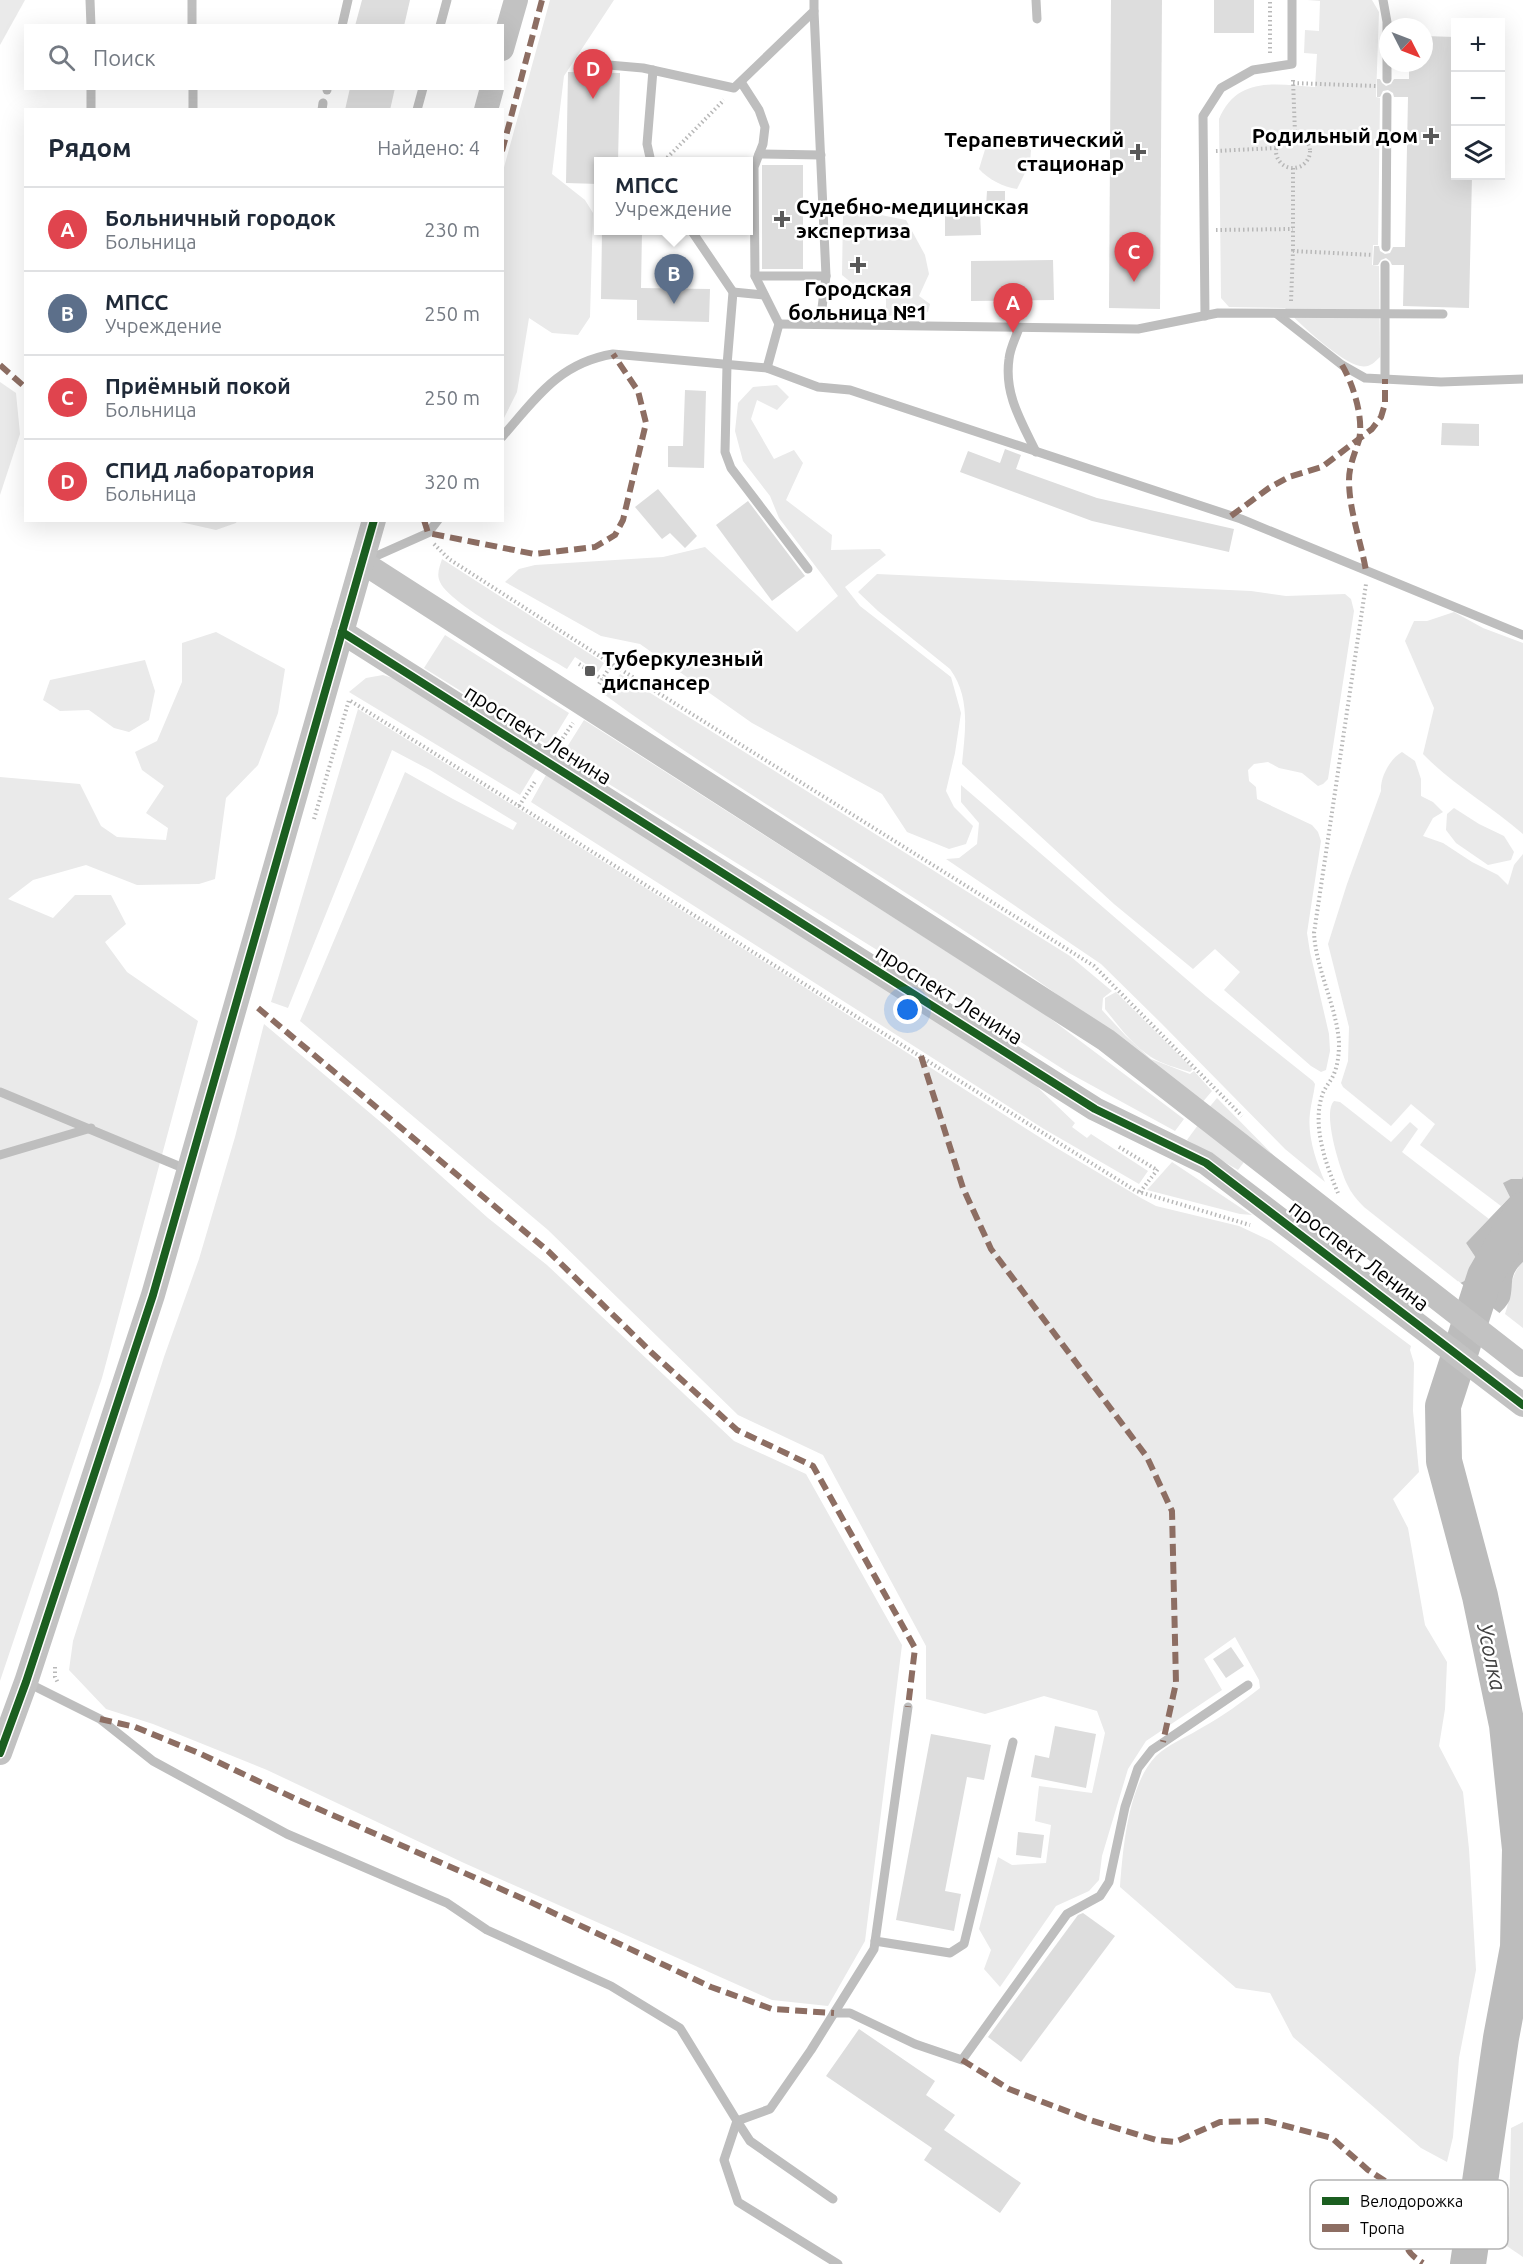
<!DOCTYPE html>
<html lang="ru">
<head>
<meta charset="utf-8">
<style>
  :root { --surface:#fff; --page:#f2f2f3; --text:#1f2937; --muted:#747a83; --line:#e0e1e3; --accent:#2563eb }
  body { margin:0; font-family:Ubuntu,sans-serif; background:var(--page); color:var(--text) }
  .controls { position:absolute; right:18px; top:18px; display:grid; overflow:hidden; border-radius:0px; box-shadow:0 6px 24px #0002 }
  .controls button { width:54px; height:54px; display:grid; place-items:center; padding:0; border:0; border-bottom:2px solid var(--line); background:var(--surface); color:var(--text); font:30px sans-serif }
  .compass { position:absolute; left:1379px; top:18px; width:54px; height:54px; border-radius:50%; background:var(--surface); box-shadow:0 6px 24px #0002; rotate:132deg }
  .you { position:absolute; left:908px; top:1010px; width:21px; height:21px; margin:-15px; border:4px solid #fff; border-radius:50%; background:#1a73e8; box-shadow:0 0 0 9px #1a73e833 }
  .badge { display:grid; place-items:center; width:39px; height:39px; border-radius:50%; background:var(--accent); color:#fff; font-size:20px; font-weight:700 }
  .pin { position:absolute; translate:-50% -50px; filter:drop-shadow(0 2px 3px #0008) }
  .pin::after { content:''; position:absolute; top:32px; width:21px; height:18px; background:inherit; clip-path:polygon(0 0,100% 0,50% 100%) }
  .popup { position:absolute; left:594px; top:157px; width:159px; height:78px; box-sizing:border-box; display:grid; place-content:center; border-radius:0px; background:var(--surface); filter:drop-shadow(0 2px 4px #0005); font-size:20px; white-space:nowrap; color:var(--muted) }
  .popup b { font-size:22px; color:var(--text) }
  .popup::after { content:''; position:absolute; left:50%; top:100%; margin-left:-12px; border:12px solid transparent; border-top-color:var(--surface) }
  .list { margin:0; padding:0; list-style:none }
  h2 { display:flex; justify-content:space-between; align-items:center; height:78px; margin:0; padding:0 24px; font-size:26px }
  h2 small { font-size:20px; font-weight:400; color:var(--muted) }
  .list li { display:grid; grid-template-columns:39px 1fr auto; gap:18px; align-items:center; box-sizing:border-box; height:84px; padding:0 24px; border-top:2px solid var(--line) }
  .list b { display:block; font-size:22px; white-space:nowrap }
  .list p { margin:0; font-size:20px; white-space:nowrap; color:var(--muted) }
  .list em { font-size:20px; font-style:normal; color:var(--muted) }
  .icon { flex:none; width:33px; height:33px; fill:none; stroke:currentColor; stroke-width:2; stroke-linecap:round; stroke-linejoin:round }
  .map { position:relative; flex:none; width:1523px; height:2264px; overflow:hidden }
  .search { position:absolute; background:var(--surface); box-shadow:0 6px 24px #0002; left:24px; top:24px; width:480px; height:66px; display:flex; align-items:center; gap:15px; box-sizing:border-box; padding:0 21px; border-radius:0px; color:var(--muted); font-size:22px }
  .panel { position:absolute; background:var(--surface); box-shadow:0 6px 24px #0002; left:24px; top:108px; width:480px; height:414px; border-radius:0px }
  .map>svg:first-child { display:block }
</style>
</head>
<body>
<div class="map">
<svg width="1523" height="2264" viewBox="0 0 1523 2264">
  <rect width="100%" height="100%" fill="#fff"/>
  <g fill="#eaeaea">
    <path d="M0,0h25l-25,45z"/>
    <path d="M550,0h64l-50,76 -12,98 33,26 8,13 -3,104 -12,18 -26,-2 -23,-15 -12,74 -14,28v-249z"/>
    <path d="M1307,0h65l7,12 -3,85 4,1 -2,147h-5l-1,20 7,1 1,91c-6,6 -11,11 -20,9 -18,-3 -63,-44 -75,-58l-56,-1 -8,-9 -2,-179c18,-43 57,-35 96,-32l2,-33 -13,-1 1,-23 14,1 1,-30z"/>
    <path d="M1015,138l16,12 -1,13 -13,26c-14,-2 -29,-10 -38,-20l8,-26z"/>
    <path d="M861,211l45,9 19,35 4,19 -10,22 11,8 -2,8 -42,4v-18l-28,-10 -16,-13 1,-60z"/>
    <path d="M0,382l16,11 4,41 -20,61z"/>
    <path d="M777,385l12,12 -12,13 -20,-10 -6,19 23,40 20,-9 9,13 -17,37 46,35 -1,15 49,-1 6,6 -41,32 15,19 91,71 10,36 -6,40 -9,38 8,16 19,19 -7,18 -17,5 -42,-17 -25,-38 -130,-71 -112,-79 -39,-8 -96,-54 14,-13 16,-4 128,-8 42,-10 92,85 41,-36 -59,-78 -9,-22 -27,-35 -8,-30 3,-28 15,-16z"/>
    <path d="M176,521l61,-1v1l-1,2 -20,7z"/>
    <path d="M442,559l162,104 -6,9 -23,-15 -8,12c-25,-15 -118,-65 -127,-87 -4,-8 0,-16 2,-23z"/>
    <path d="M877,574l374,17 35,5 59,-2 6,5 3,12 -26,168 -5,5 -5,2 -16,-13 -23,-5 -11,-6 -14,2 -6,6 1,11 7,6 1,12 55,26 6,7 3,9 -14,92 3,19 19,82 1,17 -4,19 -5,2 -10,-6 -87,-76 16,-18 -25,-23 -22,20 -79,-65 -152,-140c3,-33 9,-66 -12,-95l-72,-58 -20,-19z"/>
    <path d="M1454,612l29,16 40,15v191c-32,-28 -70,-49 -100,-80l11,-46 -29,-67 9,-20h13z"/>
    <path d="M216,632l69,37 -7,44 -20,52 -32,33 -11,81 -16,5 -62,1 -51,-20 -53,15 -25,19 45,19 22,-23h36l15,29 -21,18 22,30 71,49 -96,357 -102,303v-904l80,7 21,42 16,11 49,3 2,-12 -22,-15 18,-27 -22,-16 -7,-18 22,-11 25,-59v-39z"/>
    <path d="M445,635l124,78 -20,33 -125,-78z"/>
    <path d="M145,660l10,31 -6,29 -20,12 -15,-4 -25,-18 -29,1 -17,-11 7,-20z"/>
    <path d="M620,674l450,282 42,35 -9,7 -1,12 24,26 25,23 39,15 4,-3 18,20 -11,13c-62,-49 -124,-97 -189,-141 -134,-92 -276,-172 -407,-268z"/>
    <path d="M383,675l16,5 138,87 -17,28 -171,-103 17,-14z"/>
    <path d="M358,709l421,262 276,176 86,51 15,8 83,20 32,15 140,105 -1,4 4,13 -1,48 6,61 -26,27 15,29 17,97 22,37 -2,47 -6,37 24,46 6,57 7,121 -17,88 -6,79 -6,25 -26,-14 -128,-111 -23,-44 -34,-5 -116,-101c3,-39 8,-102 36,-131 12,-12 33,-20 47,-29 20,-11 39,-25 57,-39l-1,-8 -24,-43 -31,22 18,31 -76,51 -18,28 -26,87 -3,24 -10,11 -33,15 -56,81 -16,-18 7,-19 -12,-21 19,-72 14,8 34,-2 5,-38 -16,-4 4,-35 53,7 13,-60 -8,-22 -53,-15 -59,18 -59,-15v-53l-103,-191 -85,-40 -190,-185 -248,-209 105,-249 48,27 60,31 4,-7 -87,-53 -38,-20 -104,258 -17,-6z"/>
    <path d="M584,720l459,293 141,106 -9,12 -106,-58 -179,-115 -328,-203z"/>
    <path d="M1402,752l13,9 6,18v17l12,6 10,10 -10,6 -10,18 20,7 29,19 26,13 10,10 6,-20 9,-11v322l-1,3h-11l-1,18 -9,9 -81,-61 15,-21 -24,-20 -20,22 -48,-39 -2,-4 7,-22 1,-34 -21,-83 19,-60 34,-93c-1,-14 9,-32 21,-39z"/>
    <path d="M546,775l485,306 44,42 -3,4 15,11 4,-4 57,37 -9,13 -95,-55 -513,-327z"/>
    <path d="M961,785l245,211 107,85 2,3c-1,10 -4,19 -5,29 -3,22 6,49 15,69l-40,-33 -124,-126 -60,-59 -155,-105 13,-1 18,-14 2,-21 -18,-21z"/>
    <path d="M1454,808l25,16 25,12 10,16 -3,8 -23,5 -32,-22 -10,-13 1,-16z"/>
    <path d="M1116,992l77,77 -3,3c-13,-4 -28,-8 -39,-15 -19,-12 -33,-32 -46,-48v-11z"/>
    <path d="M264,1024l119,100 105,94 59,47 187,176 72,33 96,171 -37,296 -37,65 -56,-6 -308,-137 -197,-93 -114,-46 -47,-15 -37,-39 4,-29 91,-284 35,-98 36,-122z"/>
    <path d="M1217,1098l71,72 -81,-60z"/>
    <path d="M1334,1101l6,1 51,40 19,-20 8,7 -16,23 87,67 -23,24 14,21 -9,14 -11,5 -96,-76c-7,-7 -13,-14 -17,-23 -7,-15 -25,-71 -13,-83z"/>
    <path d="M1198,1125l46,37 -6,8 -51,-30z"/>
    <path d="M1172,1162l72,48 8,5 -12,-1 -93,-24z"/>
    <path d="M1523,1262v66l-18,-14c7,-19 3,-38 18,-52z"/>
    <path d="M1523,2122v135l-22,-15 8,-28 2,-86z"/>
  </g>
  <path fill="#bcbcbc" d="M1523,1176v86c-15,14 -9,20 -13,37 -2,6 -9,12 -13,17l-37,-33 11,-5 9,-14 -14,-21 44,-46 -7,-14 8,-4h11z"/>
  <path fill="#fff" d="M1458,1281l44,34 -2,3 -4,1 -38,-34z"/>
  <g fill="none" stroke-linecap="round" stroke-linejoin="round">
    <path stroke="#bcbcbc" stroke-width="36" d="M1468,2264l33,-226 17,-91 2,-98 -13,-124 -27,-129 -36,-135 -1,-55 42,-130 38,-66"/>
  </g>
  <g fill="#ddd">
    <path d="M362,0h48l-6,26h-49z"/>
    <path d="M1111,0h51l-2,309 -51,-1z"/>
    <rect x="1214" y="0" width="40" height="33"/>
    <path d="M1424,36l31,1v139h17l-3,132 -66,-2 1,-41h-12l-2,-4 -4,-3 -5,2 -3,5h-5l1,-19h5l1,5 5,3 5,-1 3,-6h12l3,-150h-14l-1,-4 -5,-3 -5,1 -3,6h-3v-18h3l2,4 4,3 5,-2 3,-5h15v-16h15z"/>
    <path d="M568,72l52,1 -2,89h-19v22l-33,-1z"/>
    <path d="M350,88h45l-5,22h-45z"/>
    <rect x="762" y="165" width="41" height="104"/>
    <path d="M987,191h18v17h-19z"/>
    <path d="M980,212l1,23 -36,1v-23z"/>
    <path d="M602,231h40l-1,57 69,1 -1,33 -72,-2v-20l-36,-1z"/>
    <path d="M1053,260l1,40 -83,1v-40z"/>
    <path d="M685,390l21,1 -2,77 -36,-1v-21h15z"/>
    <path d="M1442,423l37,1v22l-38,-1z"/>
    <path d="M1005,449l16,6 -5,14 81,29 137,31 -5,23 -137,-31 -132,-49 8,-21 32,12z"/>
    <path d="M658,489l39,47 -12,12 -15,-15 -8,6 -27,-32z"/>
    <path d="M748,501l57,75 -33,25 -56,-76z"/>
    <path d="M1231,1647l13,19 -18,12 -13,-19z"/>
    <path d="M1055,1726l41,8 -10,54 -55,-11 4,-22 14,3z"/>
    <path d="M931,1734l60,11 -7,35 -17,-3 -22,114 16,3 -7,37 -58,-11z"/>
    <path d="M1018,1832l26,3 -3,23 -25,-3z"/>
    <path d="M1083,1913l32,23 -94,126 -33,-25 90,-122z"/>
    <path d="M859,2029l76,52 -9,14 29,20 -11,15 77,53 -21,30 -76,-53 8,-12 -106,-72z"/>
  </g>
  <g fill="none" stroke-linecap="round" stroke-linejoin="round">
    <g stroke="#b8b8b8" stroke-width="4" stroke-dasharray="1.5 3" stroke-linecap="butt">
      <path d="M1270,53v-53"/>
      <path d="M1293,80l2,53"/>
      <path d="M1293,83l83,3"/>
      <circle cx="1293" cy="151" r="17"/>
      <path d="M1216,151l60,-3"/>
      <path d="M664,161l60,-61"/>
      <path d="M1293,168v83"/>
      <path d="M1216,230l77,-1"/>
      <path d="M1291,301l2,-50 80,4"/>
      <path d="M434,544l15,15 163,105 482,302 148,150"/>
      <path d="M579,664l23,15"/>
      <path d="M599,684l13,-20"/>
      <path d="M560,742l13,-19"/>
      <path d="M519,806l17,-26"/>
      <path d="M314,819l35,-119 787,491 114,34"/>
      <path d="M1119,1147l38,23"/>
      <path d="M1140,1192l18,-23"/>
      <path d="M1338,1193c-12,-28 -27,-69 -15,-100 2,-5 6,-10 9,-15 6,-11 7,-24 7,-36 -3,-38 -23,-72 -25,-109l52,-349"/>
      <path d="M55,1667v10l3,6"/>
    </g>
    <g stroke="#bebebe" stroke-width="9">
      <path d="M90,0l1,26"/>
      <path d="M192,0v26"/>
      <path d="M1036,0l1,19"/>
      <path d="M1383,0l4,22v57"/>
      <path d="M814,11l12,265 -6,48"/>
      <path d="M342,26l6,-26"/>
      <path d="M440,26l7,-26"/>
      <path d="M597,64l46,4 91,20 80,-77v-11"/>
      <path d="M741,82l18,28 6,17 -2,17 -9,23 1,109 24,48 -12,44"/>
      <path d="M91,88v22"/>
      <path d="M193,88v22"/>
      <path d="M327,90v-2"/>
      <path d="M322,110l1,-7"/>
      <path d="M417,110l6,-22"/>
      <path d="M759,154l62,1"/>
      <path d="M651,162l-4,-18 6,-74"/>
      <path d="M691,230l42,62 -6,73 -2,87 6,16 77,101"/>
      <path d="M1386,247l1,-150"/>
      <path d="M1385,265v114"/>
      <path d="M755,276h71"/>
      <path d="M733,292l31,3"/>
      <path d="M1277,314l65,51 23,13 76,4 82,-3"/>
      <path d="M1205,316l-2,-200 18,-28 32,-18 39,-6v-64"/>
      <path d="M779,324l359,5 80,-16 225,1"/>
      <path d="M1019,328c-3,9 -9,20 -10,31 -5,35 12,62 27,93"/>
      <path d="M502,437c34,-39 57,-74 111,-83l154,14 51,19 32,3 391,129 282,116"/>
      <path d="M365,561l63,-28 10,-13"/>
      <path d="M0,1092l188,78"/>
      <path d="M0,1155l91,-27"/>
      <path d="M28,1683l72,36 53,42 134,73 160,69 40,27 124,56 69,42 57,93 33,-12 41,-59 63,-101 34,-242"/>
      <path d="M875,1941l75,12 14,-9 49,-202"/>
      <path d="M834,2013h16l65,31 47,16 105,-146 33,-18 9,-14 16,-75 13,-39 14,-18 96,-65"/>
      <path d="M737,2121l-13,39 14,42 100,62"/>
      <path d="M737,2121l13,20 83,58"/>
    </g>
    <g stroke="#c2c2c2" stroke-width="24">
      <path d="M502,49l14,-49"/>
      <path d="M486,110l6,-22"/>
      <path d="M362,562l744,478 417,325"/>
      <path d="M342,632l753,477 111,54 317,242"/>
      <path d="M0,1753l26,-71 127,-387 221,-775"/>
    </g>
    <g stroke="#8d6e63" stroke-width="6" stroke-dasharray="12 6" stroke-linecap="butt">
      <path d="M502,151l40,-151"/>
      <path d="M0,365l26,23"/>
      <path d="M1342,365c11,19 22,53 17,75 -4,13 -10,26 -10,40 0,31 12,61 17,91"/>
      <path d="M1231,516l38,-28 20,-11 33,-10 50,-38 9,-12 4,-13v-25"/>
      <path d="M424,520l4,13 106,21 61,-7 20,-12 8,-15 23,-97 -8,-32 -25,-37"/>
      <path d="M258,1008l290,243 104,102 85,77 76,36 102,182 -7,59"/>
      <path d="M921,1056l42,132 28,61 156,208 25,54 4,172 -13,59"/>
      <path d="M100,1719l35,8 66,27 97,46 228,100 185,87 61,22 62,4"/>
      <path d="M962,2060l47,29 81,31 66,20 19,2 45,-20 47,-1 65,17 36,32 34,22c2,10 4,20 4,30 0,22 -4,28 17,41"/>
    </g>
    <g stroke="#fff" stroke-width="11">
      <g id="cycleway">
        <path d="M342,632l753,477 111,54 317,242"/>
        <path d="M0,1753l26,-71 127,-387 221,-775"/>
      </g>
    </g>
    <use href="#cycleway" stroke="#1b5e20" stroke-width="8"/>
  </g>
  <g fill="#595959" stroke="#fff" stroke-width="2">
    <path d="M1428 127h6v6h6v6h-6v6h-6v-6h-6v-6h6z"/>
    <path d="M1135 143h6v6h6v6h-6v6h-6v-6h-6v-6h6z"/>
    <path d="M779 210h6v6h6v6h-6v6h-6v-6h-6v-6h6z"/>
    <path d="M855 256h6v6h6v6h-6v6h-6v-6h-6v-6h6z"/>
    <rect x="584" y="665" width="12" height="12" rx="3"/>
  </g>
  <g text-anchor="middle" stroke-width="5" stroke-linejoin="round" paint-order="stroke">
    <g font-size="21" font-weight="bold" fill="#000" stroke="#fff" text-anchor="end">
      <text x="1418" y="143">Родильный дом</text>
      <text x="1124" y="147">Терапевтический<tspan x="1124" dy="24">стационар</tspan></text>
      <text x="796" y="214" text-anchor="start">Судебно-медицинская<tspan x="796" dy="24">экспертиза</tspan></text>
      <text x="858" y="296" text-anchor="middle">Городская<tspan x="858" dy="24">больница №1</tspan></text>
      <text x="602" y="666" text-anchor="start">Туберкулезный<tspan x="602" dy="24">диспансер</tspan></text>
    </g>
    <g font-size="21" fill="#000" stroke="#fff">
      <text transform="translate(538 735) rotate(32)" y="7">проспект Ленина</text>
      <text transform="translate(949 995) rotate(32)" y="7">проспект Ленина</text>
      <text transform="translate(1359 1256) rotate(37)" y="7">проспект Ленина</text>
    </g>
    <g font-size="22" font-style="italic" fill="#414141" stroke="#fff">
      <text transform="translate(1492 1657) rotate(78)" y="8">Усолка</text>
    </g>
  </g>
  <rect x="1310" y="2180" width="198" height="69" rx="9" fill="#fff" stroke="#b2b2b2" stroke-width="1.5"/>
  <rect x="1322" y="2197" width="27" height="8" fill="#1b5e20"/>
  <rect x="1322" y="2224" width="27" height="8" fill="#8d6e63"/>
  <g font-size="16" fill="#000">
    <text x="1360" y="2207">Велодорожка</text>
    <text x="1360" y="2234">Тропа</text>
  </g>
</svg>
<div class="controls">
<button>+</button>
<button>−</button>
<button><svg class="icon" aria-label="layers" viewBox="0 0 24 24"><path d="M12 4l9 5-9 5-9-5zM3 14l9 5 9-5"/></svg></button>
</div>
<svg class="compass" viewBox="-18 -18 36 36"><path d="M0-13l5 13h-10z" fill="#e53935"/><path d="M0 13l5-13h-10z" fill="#747a83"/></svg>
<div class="you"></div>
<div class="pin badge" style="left:1013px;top:333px;background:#e0444e">A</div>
<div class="pin badge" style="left:674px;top:304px;background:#5c6f8a">B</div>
<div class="popup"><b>МПСС</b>Учреждение</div>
<div class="pin badge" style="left:1134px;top:282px;background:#e0444e">C</div>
<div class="pin badge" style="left:593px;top:99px;background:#e0444e">D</div>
<div class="search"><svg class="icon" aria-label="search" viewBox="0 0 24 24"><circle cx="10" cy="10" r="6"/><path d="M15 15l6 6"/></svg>Поиск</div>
<section class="panel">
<h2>Рядом<small>Найдено: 4</small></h2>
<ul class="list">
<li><span class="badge" style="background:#e0444e">A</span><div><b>Больничный городок</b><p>Больница</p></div><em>230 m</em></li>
<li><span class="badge" style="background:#5c6f8a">B</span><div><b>МПСС</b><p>Учреждение</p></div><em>250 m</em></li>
<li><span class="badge" style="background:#e0444e">C</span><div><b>Приёмный покой</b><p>Больница</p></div><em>250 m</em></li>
<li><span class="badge" style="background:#e0444e">D</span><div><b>СПИД лаборатория</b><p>Больница</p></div><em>320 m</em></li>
</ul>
</section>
</div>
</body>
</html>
